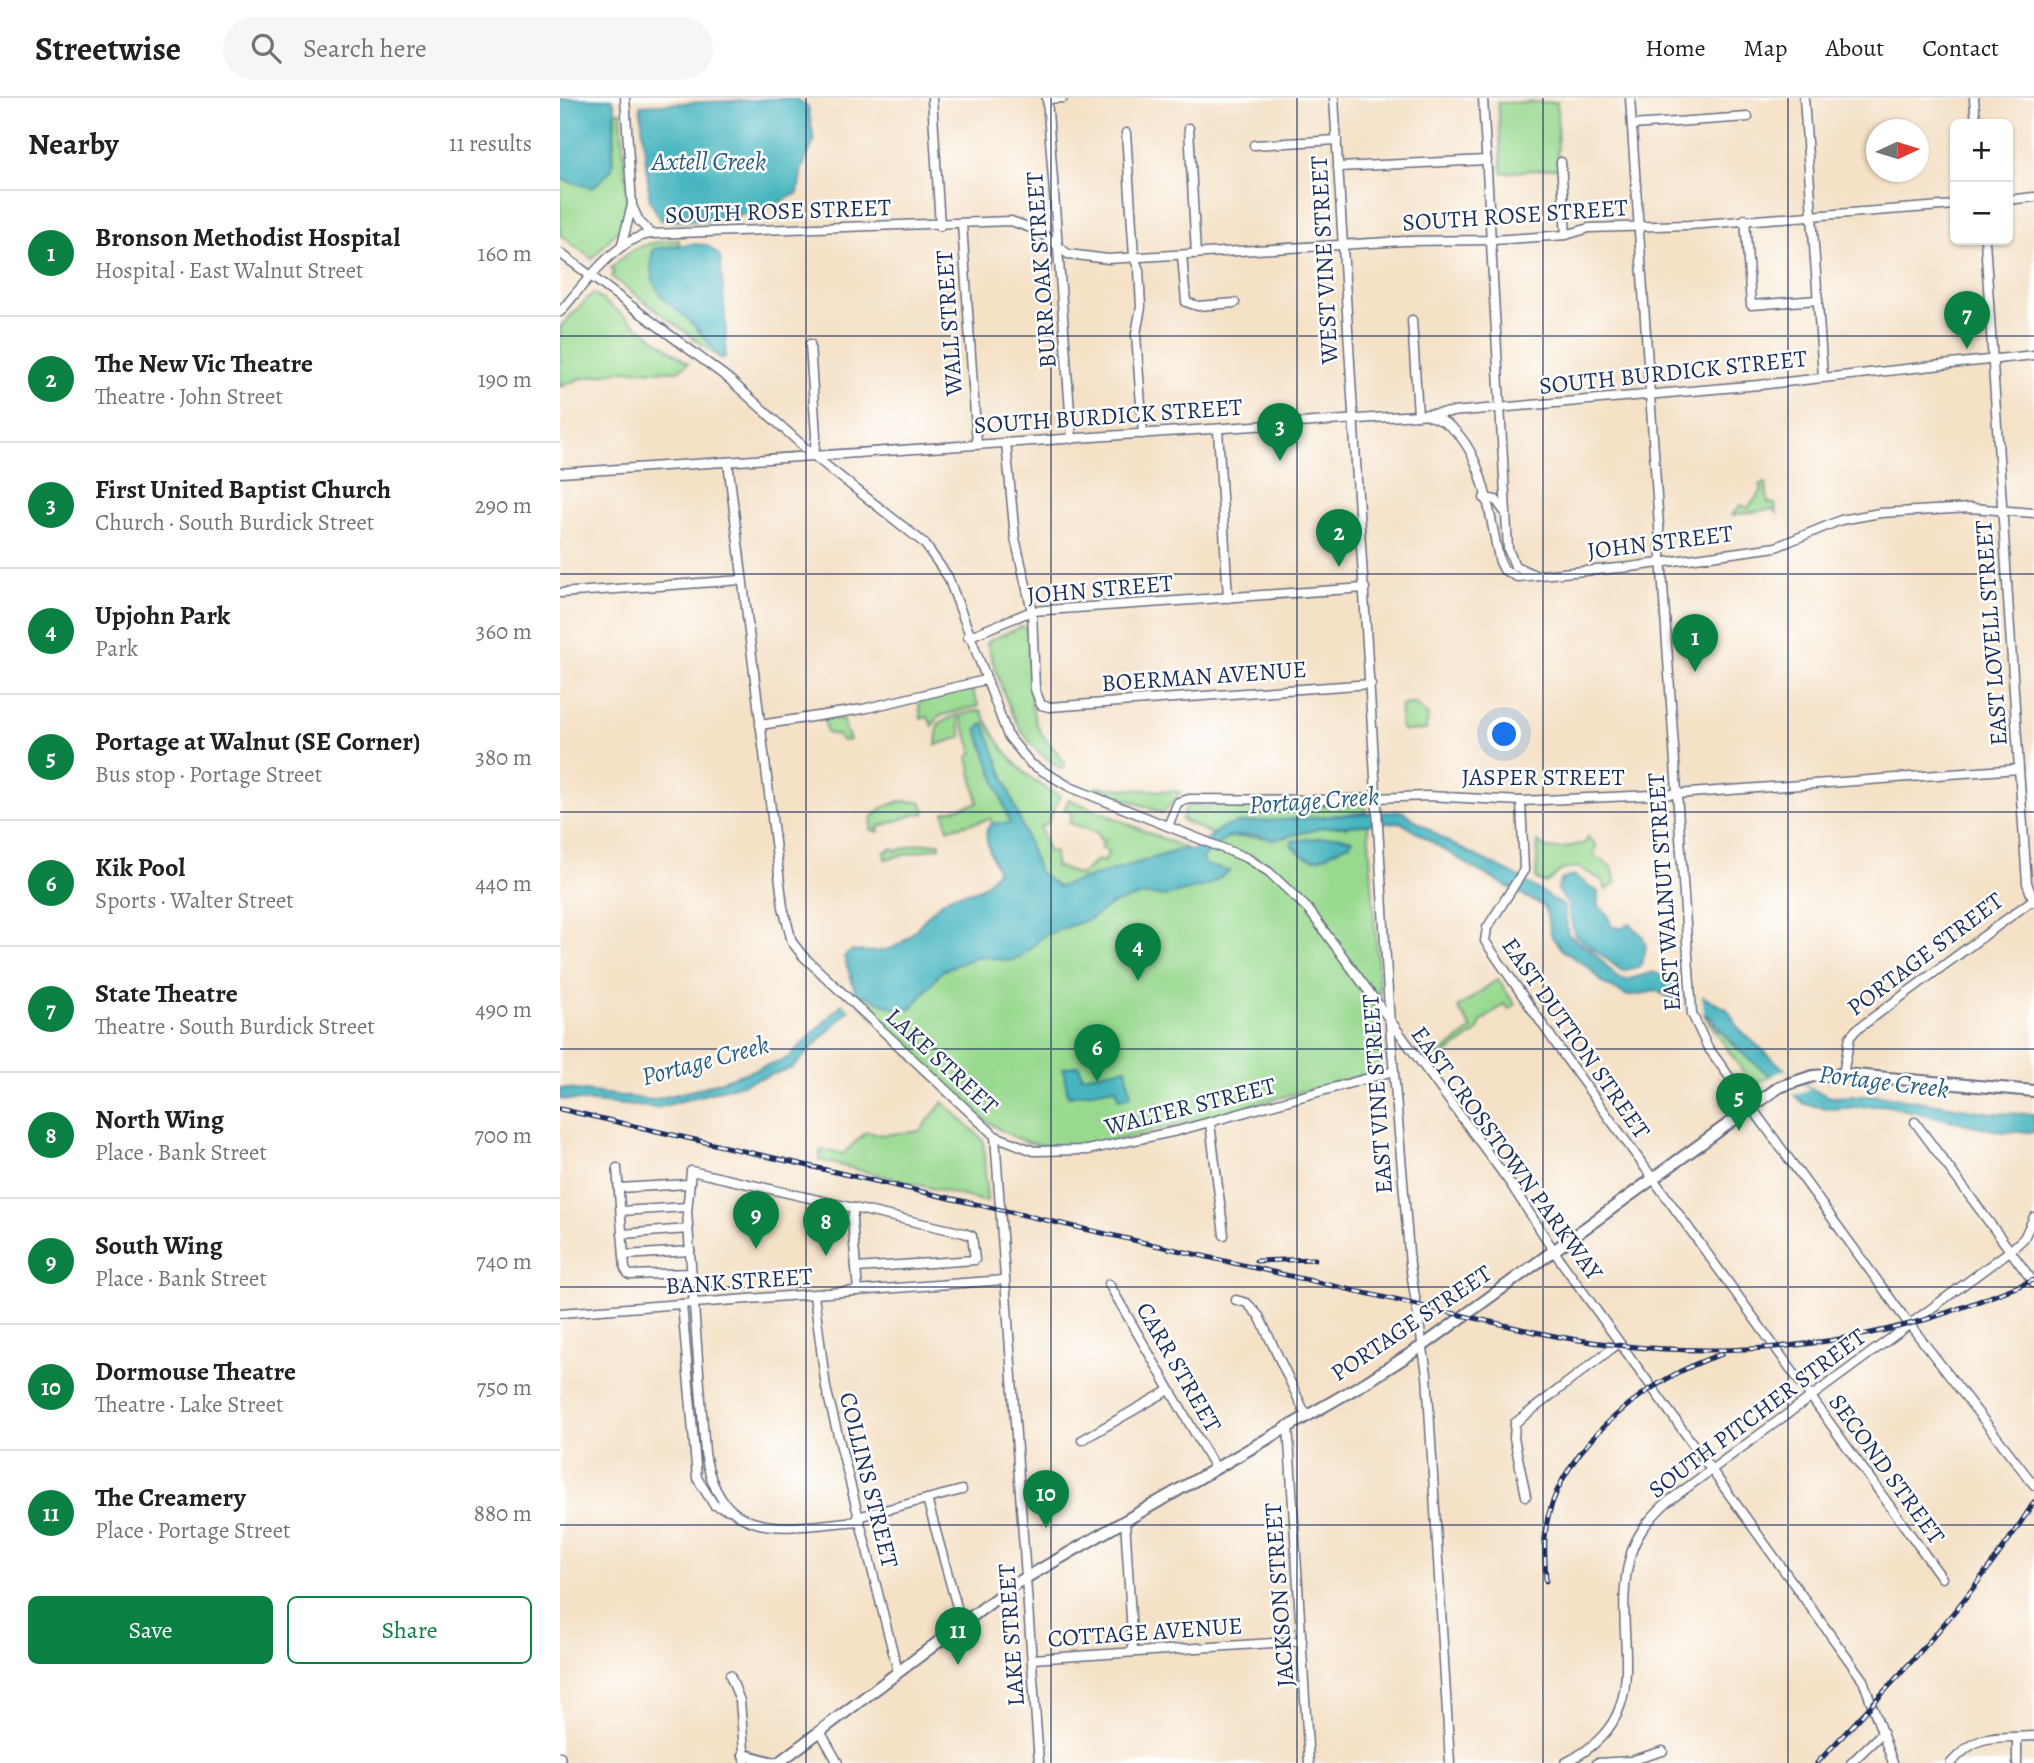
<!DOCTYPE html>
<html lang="en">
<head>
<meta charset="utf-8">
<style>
  :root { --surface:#fff; --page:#f6f6f6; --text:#202124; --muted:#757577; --line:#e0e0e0; --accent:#0b8043 }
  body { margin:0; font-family:Alegreya,serif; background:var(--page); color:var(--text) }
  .controls { position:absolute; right:21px; top:21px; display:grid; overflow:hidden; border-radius:10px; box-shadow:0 2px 5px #0004 }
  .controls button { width:63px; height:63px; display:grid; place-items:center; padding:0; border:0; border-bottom:2px solid var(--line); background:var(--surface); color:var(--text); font:35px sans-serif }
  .compass { position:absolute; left:1306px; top:21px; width:63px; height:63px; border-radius:50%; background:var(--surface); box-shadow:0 2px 5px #0004; rotate:86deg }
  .you { position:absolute; left:945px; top:637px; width:24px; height:24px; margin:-18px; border:5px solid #fff; border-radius:50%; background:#1a73e8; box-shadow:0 0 0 10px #1a73e833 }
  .badge { display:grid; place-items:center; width:46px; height:46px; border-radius:50%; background:var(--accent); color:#fff; font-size:23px; font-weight:700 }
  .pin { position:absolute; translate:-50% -58px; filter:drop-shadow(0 2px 4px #0008) }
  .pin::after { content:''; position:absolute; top:37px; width:24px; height:21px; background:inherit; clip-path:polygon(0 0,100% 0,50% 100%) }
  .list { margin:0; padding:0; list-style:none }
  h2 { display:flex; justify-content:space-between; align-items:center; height:91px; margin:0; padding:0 28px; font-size:30px }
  h2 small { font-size:23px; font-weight:400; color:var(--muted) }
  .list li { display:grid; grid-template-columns:46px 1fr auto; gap:21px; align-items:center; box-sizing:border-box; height:126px; padding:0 28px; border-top:2px solid var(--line) }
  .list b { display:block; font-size:26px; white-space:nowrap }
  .list p { margin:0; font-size:23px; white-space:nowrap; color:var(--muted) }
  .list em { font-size:23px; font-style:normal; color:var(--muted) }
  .actions { display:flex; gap:14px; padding:21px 28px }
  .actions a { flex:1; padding:16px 0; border:2px solid var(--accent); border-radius:10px; text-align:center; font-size:24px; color:var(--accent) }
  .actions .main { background:var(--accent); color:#fff }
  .icon { flex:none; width:38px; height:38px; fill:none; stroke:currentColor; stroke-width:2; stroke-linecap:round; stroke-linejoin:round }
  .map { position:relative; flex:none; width:1474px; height:1665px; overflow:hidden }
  header { display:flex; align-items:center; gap:42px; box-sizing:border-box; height:98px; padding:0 35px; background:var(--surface); border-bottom:2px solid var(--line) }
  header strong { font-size:33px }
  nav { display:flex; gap:38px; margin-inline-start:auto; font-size:24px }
  .search { width:490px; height:63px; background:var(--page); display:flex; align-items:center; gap:18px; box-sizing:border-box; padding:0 24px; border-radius:38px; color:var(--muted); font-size:26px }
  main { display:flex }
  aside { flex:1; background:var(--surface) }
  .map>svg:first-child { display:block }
</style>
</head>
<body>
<header>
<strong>Streetwise</strong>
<div class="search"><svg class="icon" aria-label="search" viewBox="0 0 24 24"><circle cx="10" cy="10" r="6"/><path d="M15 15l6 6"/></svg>Search here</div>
<nav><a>Home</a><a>Map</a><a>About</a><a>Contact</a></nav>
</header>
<main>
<aside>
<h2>Nearby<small>11 results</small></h2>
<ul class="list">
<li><span class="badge">1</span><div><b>Bronson Methodist Hospital</b><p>Hospital · East Walnut Street</p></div><em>160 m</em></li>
<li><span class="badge">2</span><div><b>The New Vic Theatre</b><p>Theatre · John Street</p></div><em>190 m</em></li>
<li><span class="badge">3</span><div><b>First United Baptist Church</b><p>Church · South Burdick Street</p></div><em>290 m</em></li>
<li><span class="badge">4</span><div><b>Upjohn Park</b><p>Park</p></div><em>360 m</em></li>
<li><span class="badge">5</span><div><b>Portage at Walnut (SE Corner)</b><p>Bus stop · Portage Street</p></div><em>380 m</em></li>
<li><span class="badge">6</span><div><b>Kik Pool</b><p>Sports · Walter Street</p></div><em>440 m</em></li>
<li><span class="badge">7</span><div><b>State Theatre</b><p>Theatre · South Burdick Street</p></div><em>490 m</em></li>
<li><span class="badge">8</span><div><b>North Wing</b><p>Place · Bank Street</p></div><em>700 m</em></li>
<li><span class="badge">9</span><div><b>South Wing</b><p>Place · Bank Street</p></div><em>740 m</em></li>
<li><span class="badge">10</span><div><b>Dormouse Theatre</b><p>Theatre · Lake Street</p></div><em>750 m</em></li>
<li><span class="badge">11</span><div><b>The Creamery</b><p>Place · Portage Street</p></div><em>880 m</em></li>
</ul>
<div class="actions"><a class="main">Save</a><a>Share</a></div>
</aside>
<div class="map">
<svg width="1474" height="1665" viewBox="0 0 1474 1665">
  <rect width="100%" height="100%" fill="#fff"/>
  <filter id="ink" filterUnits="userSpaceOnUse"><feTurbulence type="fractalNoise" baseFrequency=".0143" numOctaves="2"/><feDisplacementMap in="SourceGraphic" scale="14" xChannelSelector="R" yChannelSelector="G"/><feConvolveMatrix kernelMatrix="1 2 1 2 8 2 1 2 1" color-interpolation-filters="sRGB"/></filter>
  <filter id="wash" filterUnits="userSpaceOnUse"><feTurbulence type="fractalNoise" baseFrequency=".00686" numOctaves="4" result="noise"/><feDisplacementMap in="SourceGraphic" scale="28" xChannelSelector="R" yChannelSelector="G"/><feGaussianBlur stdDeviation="1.57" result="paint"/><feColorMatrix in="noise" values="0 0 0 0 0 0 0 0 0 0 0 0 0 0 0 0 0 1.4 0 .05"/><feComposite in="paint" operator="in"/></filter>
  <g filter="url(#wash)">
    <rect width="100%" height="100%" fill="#f4e1c6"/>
    <g fill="#99d98f" stroke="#5a8476" stroke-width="2">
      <path d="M997,4l1,66 -56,5 -4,-70z"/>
      <path d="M56,14h5l7,106 -36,41 -32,-24v-56l33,9 19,-19z"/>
      <path d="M119,142l1,4 -27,5c-8,43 13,49 39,74 10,11 20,24 28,35l-108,-81 2,-5 -3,-4c22,-22 38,-27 68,-28z"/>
      <path d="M33,195l95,70 -10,8 -52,-1 -47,9 -19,8v-60z"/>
      <path d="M1206,385l2,20 7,1 2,9 -5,-4 -40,6 9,-10 7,3 14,-18 -2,-5z"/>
      <path d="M463,528l5,5c2,29 -1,64 8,92 6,18 27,30 29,44l-3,2c-48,-26 -58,-77 -75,-125l3,-4z"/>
      <path d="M411,590l8,18 -40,10 -7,10 -4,-9 -7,1 -2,-14 4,-5z"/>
      <path d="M846,606h9l13,12 -2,14 -22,1 -4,-6 1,-19z"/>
      <path d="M421,612c18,38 40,68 79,86l-14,29 -6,2 8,24 7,1v14l25,9 17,-15 7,2 5,-11 -8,-3 3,-7 -6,-3 1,-4 -30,-11 3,-9 -8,-5 5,-10 123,52 -10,-2 -124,38 -19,-15 -55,-149 -7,6 34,94 -18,1 -3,-5 -42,10 -4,-17 34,-9 -10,-46 5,-4c-1,-7 -10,-26 -13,-38z"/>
      <path d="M397,617l5,22 -26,8 2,-21z"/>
      <path d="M264,621h18l8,21 -8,1 -5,-6 -10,-2z"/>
      <path d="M534,689l87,5 -18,21z"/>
      <path d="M340,703l21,1 4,8 -1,4 -4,-1 -42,14 1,5 -8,-2 1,-12 10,-10z"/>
      <path d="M642,706l1,5h5v-5l157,2 2,6 -144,15 -11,7 -30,-14 4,-13z"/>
      <path d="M808,727l16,236 -10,11c-49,14 -99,27 -148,40 -55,15 -148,46 -202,29 -52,-17 -126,-99 -166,-139l3,-6 340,-138 27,-21 55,1 38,-10z"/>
      <path d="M1028,739l8,8 -2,11c14,9 21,8 21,28l-9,6 -3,-9 -25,-14 -16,3 -16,13 -10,-4 2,-37c13,13 30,4 47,1z"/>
      <path d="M380,745v4l-55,12 -1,-7 9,-4 4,3 21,-7z"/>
      <path d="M938,881l17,26 -6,4 -5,-5 -23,18 -4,10 -38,27 1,6 -5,-7 37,-29 -14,-21z"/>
      <path d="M1144,917l37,37 30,24 -18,10z"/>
      <path d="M383,1004l40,38 4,62 -168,-42 2,-10 22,4 23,-22 16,3 38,-4z"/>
    </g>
    <g fill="#46b5bf" stroke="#30728e" stroke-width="2">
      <path d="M0,0l52,1 3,7 -3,63 -19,19 -33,-9z"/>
      <path d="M235,0l13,9 6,34 -12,27 -4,25c-42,24 -89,31 -137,27l-11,-19 -10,-96z"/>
      <path d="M134,146l13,1 13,11c1,17 10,93 4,102h-4c-8,-11 -18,-24 -28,-35 -27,-25 -47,-31 -39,-74z"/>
      <path d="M424,625l55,149 19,15 125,-38 9,2 31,-24 14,-4 165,-12 46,31 65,32 51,32 4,28 24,17 25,26 9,3 28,-8 73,37 14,22 43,38 27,20 20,8 48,-2 113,18 42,1v18h-32l-118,-27 -53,4 -26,-5 -64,-52 -31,-35 -53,-26 -29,5 -24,-12 -16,-17 -26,-17 -10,-13 -7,-30 -72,-39 -73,-46 -79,6 -48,12 -15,-5 -30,2 -26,21 4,7 24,6 -22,14 -43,11 -21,-1 -32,9 -20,14 -47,17 -25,22 -10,4 -32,-5 -36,15 -31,38 -11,2 -35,-16 -5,4 -7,-7 2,-2 -11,-33 7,-6c59,5 54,-17 91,-49 18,-16 37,-1 55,-32 -3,-10 -19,-40 -5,-46 5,-2 14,0 18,-1l-33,-94z"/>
      <path d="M777,738l15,4 -2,4c-28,9 -31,28 -58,2v-5z"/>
      <path d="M1014,777l24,17v13l10,10 3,11 10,3 9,-6 13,14 3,10 -5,19 -19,5 -48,-37 -6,-30 -11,-15 4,-9z"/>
      <path d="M282,906l7,6 -57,58 -46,15 -89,25 -97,-9v-11l92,12 46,-11 90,-31z"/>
      <path d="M519,967l3,11 44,-8 5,28 -12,3 -3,-11 -48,8 -5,-28z"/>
    </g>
    <g fill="#f4e1c6">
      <path d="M1117,884l25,12 2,21 -25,-12z"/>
      <path d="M1226,971l24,20 -20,7 -22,-18z"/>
    </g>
  </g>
  <g filter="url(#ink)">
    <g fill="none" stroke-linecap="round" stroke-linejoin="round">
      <g stroke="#676d82" stroke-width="11">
        <g id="minor">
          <path d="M372,0l8,128"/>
          <path d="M487,0l25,341"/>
          <path d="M774,0l56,927 20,240 17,109 23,389"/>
          <path d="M923,0l25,451 7,17 20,9"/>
          <path d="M1070,0l62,916 15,32 196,270 131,169"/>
          <path d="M1244,0l19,279"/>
          <path d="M1414,0l2,26"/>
          <path d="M487,1l16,-1"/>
          <path d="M1072,27l116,-8"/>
          <path d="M629,30l7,126"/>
          <path d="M566,35l8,124 5,13 2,37 -5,27 7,100"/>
          <path d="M694,47l83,-5"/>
          <path d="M1001,64l5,73"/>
          <path d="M778,69l149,-7"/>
          <path d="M1448,102l26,-3"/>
          <path d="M73,110l6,13 12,13"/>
          <path d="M1185,121l6,86 67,-5"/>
          <path d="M402,126l15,220"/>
          <path d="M1425,142l34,529 8,114 7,19"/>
          <path d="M62,146l10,-39 -7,-107"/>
          <path d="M0,155l169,126 85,77 110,87 24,34 60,159 23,28 39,23 177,71 22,14 39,37 202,274 50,77 303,420 30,83"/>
          <path d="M622,157l4,47 12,4 37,-3"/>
          <path d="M0,214c23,-26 56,-74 91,-78l360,-13 28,10 29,23 40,5 296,-18 89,-1 73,-5 23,-7 100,-3 266,-20"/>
          <path d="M852,222l6,95"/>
          <path d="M250,246l6,92 -2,20"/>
          <path d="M869,318c55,14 59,99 71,146l4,8 13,7 113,-10 146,-20 65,-27 39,-7 91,-5 63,5"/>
          <path d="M658,331l10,169"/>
          <path d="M446,344l9,96 17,73 3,78 6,16 8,2 322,-23"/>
          <path d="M168,364l55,445 9,35 11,14 192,180 44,627"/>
          <path d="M0,375l858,-58 341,-30 275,-30"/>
          <path d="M924,400l12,2 8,11"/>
          <path d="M0,495l182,-13"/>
          <path d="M408,539l64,-26 333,-23"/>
          <path d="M200,627l103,-16 122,-29"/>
          <path d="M961,703l3,69 -37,58 -2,13 80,116 377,521"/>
          <path d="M608,728l10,-24 11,-3 132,1 107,-4 93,5 155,-7 343,-25"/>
          <path d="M1283,976l7,-37 6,-7 178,-131"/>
          <path d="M1355,1024l119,161"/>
          <path d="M650,1025l14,112"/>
          <path d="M435,1038l39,15 53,-1 90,-19 217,-60"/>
          <path d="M57,1070l8,101 4,6 63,-2"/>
          <path d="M59,1090l69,-4"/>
          <path d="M294,1110l-2,12 6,71"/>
          <path d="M61,1113l66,-4"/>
          <path d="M62,1136l66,-5"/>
          <path d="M64,1157l66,-4"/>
          <path d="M296,1170l119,-8 -3,-24 -8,-3 -273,-62 -4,41 18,241c15,93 81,74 153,68"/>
          <path d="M549,1186l106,184"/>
          <path d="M254,1197l12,93 72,284"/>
          <path d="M676,1202l11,3 12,13 47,99"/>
          <path d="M122,1206l15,174 17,27 15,5"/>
          <path d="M0,1215l444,-33"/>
          <path d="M728,1327l21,338"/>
          <path d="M522,1342l87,-50"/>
          <path d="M966,1398l-12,-58 1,-15 104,-80"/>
          <path d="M367,1401l35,-9"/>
          <path d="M297,1419l70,-18 35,126"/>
          <path d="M565,1422l8,131"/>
          <path d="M472,1561l270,-18"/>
          <path d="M170,1577l10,26 5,62"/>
          <path d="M260,1633l18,32"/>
          <path d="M1457,1640v25"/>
          <path d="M0,1658l1,7"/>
          <path d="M1005,1665c96,-48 45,-123 64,-202 5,-24 19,-41 37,-58l345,-253 13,-12 10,-21"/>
          <path d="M1037,1665l33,-2 33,-10"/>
          <path d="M1291,1665l32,-31"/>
          <path d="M1391,1665c29,-32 42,-24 83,-27"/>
        </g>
      </g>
      <g stroke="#676d82" stroke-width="14">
        <g id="major">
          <path d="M184,1657l29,8"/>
          <path d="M218,1665l237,-179 353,-203 56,-36 355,-258 34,-11 30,-2 191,17"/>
        </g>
      </g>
      <use href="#minor" stroke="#fff" stroke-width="8"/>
      <use href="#major" stroke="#fff" stroke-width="10"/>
      <g stroke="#1b2f5e" stroke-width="5">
        <g id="rail">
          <path d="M0,1011l975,223c128,27 263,24 389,-12 37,-11 74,-26 110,-40"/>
          <path d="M696,1163l59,-2"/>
          <path d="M986,1483c-1,-21 -3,-43 2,-64 19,-76 103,-140 174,-163"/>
          <path d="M1257,1665c79,-83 156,-164 217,-261"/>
        </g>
      </g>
      <use href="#rail" stroke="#fff" stroke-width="2.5" stroke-dasharray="8" stroke-linecap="butt"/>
    </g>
  </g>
  <path fill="none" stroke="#1b2f5e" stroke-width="2" stroke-opacity="0.55" d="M246,0v1665M491,0v1665M737,0v1665M983,0v1665M1228,0v1665M0,238h1474M0,476h1474M0,714h1474M0,951h1474M0,1189h1474M0,1427h1474"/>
  <g text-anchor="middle" stroke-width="5" stroke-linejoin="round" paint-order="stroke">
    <g font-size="24" fill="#1b2f5e" stroke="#fff">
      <text transform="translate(218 113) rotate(-2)" y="8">SOUTH ROSE STREET</text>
      <text transform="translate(955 117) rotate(-4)" y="8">SOUTH ROSE STREET</text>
      <text transform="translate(764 162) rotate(-93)" y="8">WEST VINE STREET</text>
      <text transform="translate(481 172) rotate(-94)" y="8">BURR OAK STREET</text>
      <text transform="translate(389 225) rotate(-94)" y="8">WALL STREET</text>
      <text transform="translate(1113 274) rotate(-6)" y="8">SOUTH BURDICK STREET</text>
      <text transform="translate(548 318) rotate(-4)" y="8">SOUTH BURDICK STREET</text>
      <text transform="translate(1100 444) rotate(-7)" y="8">JOHN STREET</text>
      <text transform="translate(540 491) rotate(-5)" y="8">JOHN STREET</text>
      <text transform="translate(1431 535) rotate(-94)" y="8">EAST LOVELL STREET</text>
      <text transform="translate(644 578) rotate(-4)" y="8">BOERMAN AVENUE</text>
      <text x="983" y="687">JASPER STREET</text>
      <text transform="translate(1104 794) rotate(-94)" y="8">EAST WALNUT STREET</text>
      <text transform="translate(1365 856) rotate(-37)" y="8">PORTAGE STREET</text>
      <text transform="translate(1016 940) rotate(55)" y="8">EAST DUTTON STREET</text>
      <text transform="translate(382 963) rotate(43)" y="8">LAKE STREET</text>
      <text transform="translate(817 996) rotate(-94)" y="8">EAST VINE STREET</text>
      <text transform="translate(630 1008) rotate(-14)" y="8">WALTER STREET</text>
      <text transform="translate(947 1055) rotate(54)" y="8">EAST CROSSTOWN PARKWAY</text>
      <text transform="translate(179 1183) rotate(-4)" y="8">BANK STREET</text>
      <text transform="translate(851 1225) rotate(-34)" y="8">PORTAGE STREET</text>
      <text transform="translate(619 1269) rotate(60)" y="8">CARR STREET</text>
      <text transform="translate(1197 1315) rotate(-37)" y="8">SOUTH PITCHER STREET</text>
      <text transform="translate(1327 1371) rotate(54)" y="8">SECOND STREET</text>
      <text transform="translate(309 1382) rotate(76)" y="8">COLLINS STREET</text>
      <text transform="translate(719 1497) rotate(-94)" y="8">JACKSON STREET</text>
      <text transform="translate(585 1534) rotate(-4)" y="8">COTTAGE AVENUE</text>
      <text transform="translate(451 1537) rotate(-94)" y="8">LAKE STREET</text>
    </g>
    <g font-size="26" font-style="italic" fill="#2a5e80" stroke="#fff">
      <text x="149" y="72">Axtell Creek</text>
      <text transform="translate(754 702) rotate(-4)" y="9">Portage Creek</text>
      <text transform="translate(145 962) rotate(-15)" y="9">Portage Creek</text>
      <text transform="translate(1324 983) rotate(7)" y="9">Portage Creek</text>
    </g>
  </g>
</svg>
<div class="controls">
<button>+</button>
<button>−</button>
</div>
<svg class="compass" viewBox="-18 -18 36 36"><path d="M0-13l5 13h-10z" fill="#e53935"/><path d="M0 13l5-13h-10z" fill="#757577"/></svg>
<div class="you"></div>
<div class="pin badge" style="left:1135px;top:574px">1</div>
<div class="pin badge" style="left:779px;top:469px">2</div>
<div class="pin badge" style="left:720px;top:363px">3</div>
<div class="pin badge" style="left:578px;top:883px">4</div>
<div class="pin badge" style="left:1179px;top:1033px">5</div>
<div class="pin badge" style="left:537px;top:984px">6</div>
<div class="pin badge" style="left:1407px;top:251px">7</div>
<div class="pin badge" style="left:266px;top:1158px">8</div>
<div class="pin badge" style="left:196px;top:1151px">9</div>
<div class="pin badge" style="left:486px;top:1430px">10</div>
<div class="pin badge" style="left:398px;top:1567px">11</div>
</div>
</main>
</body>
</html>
